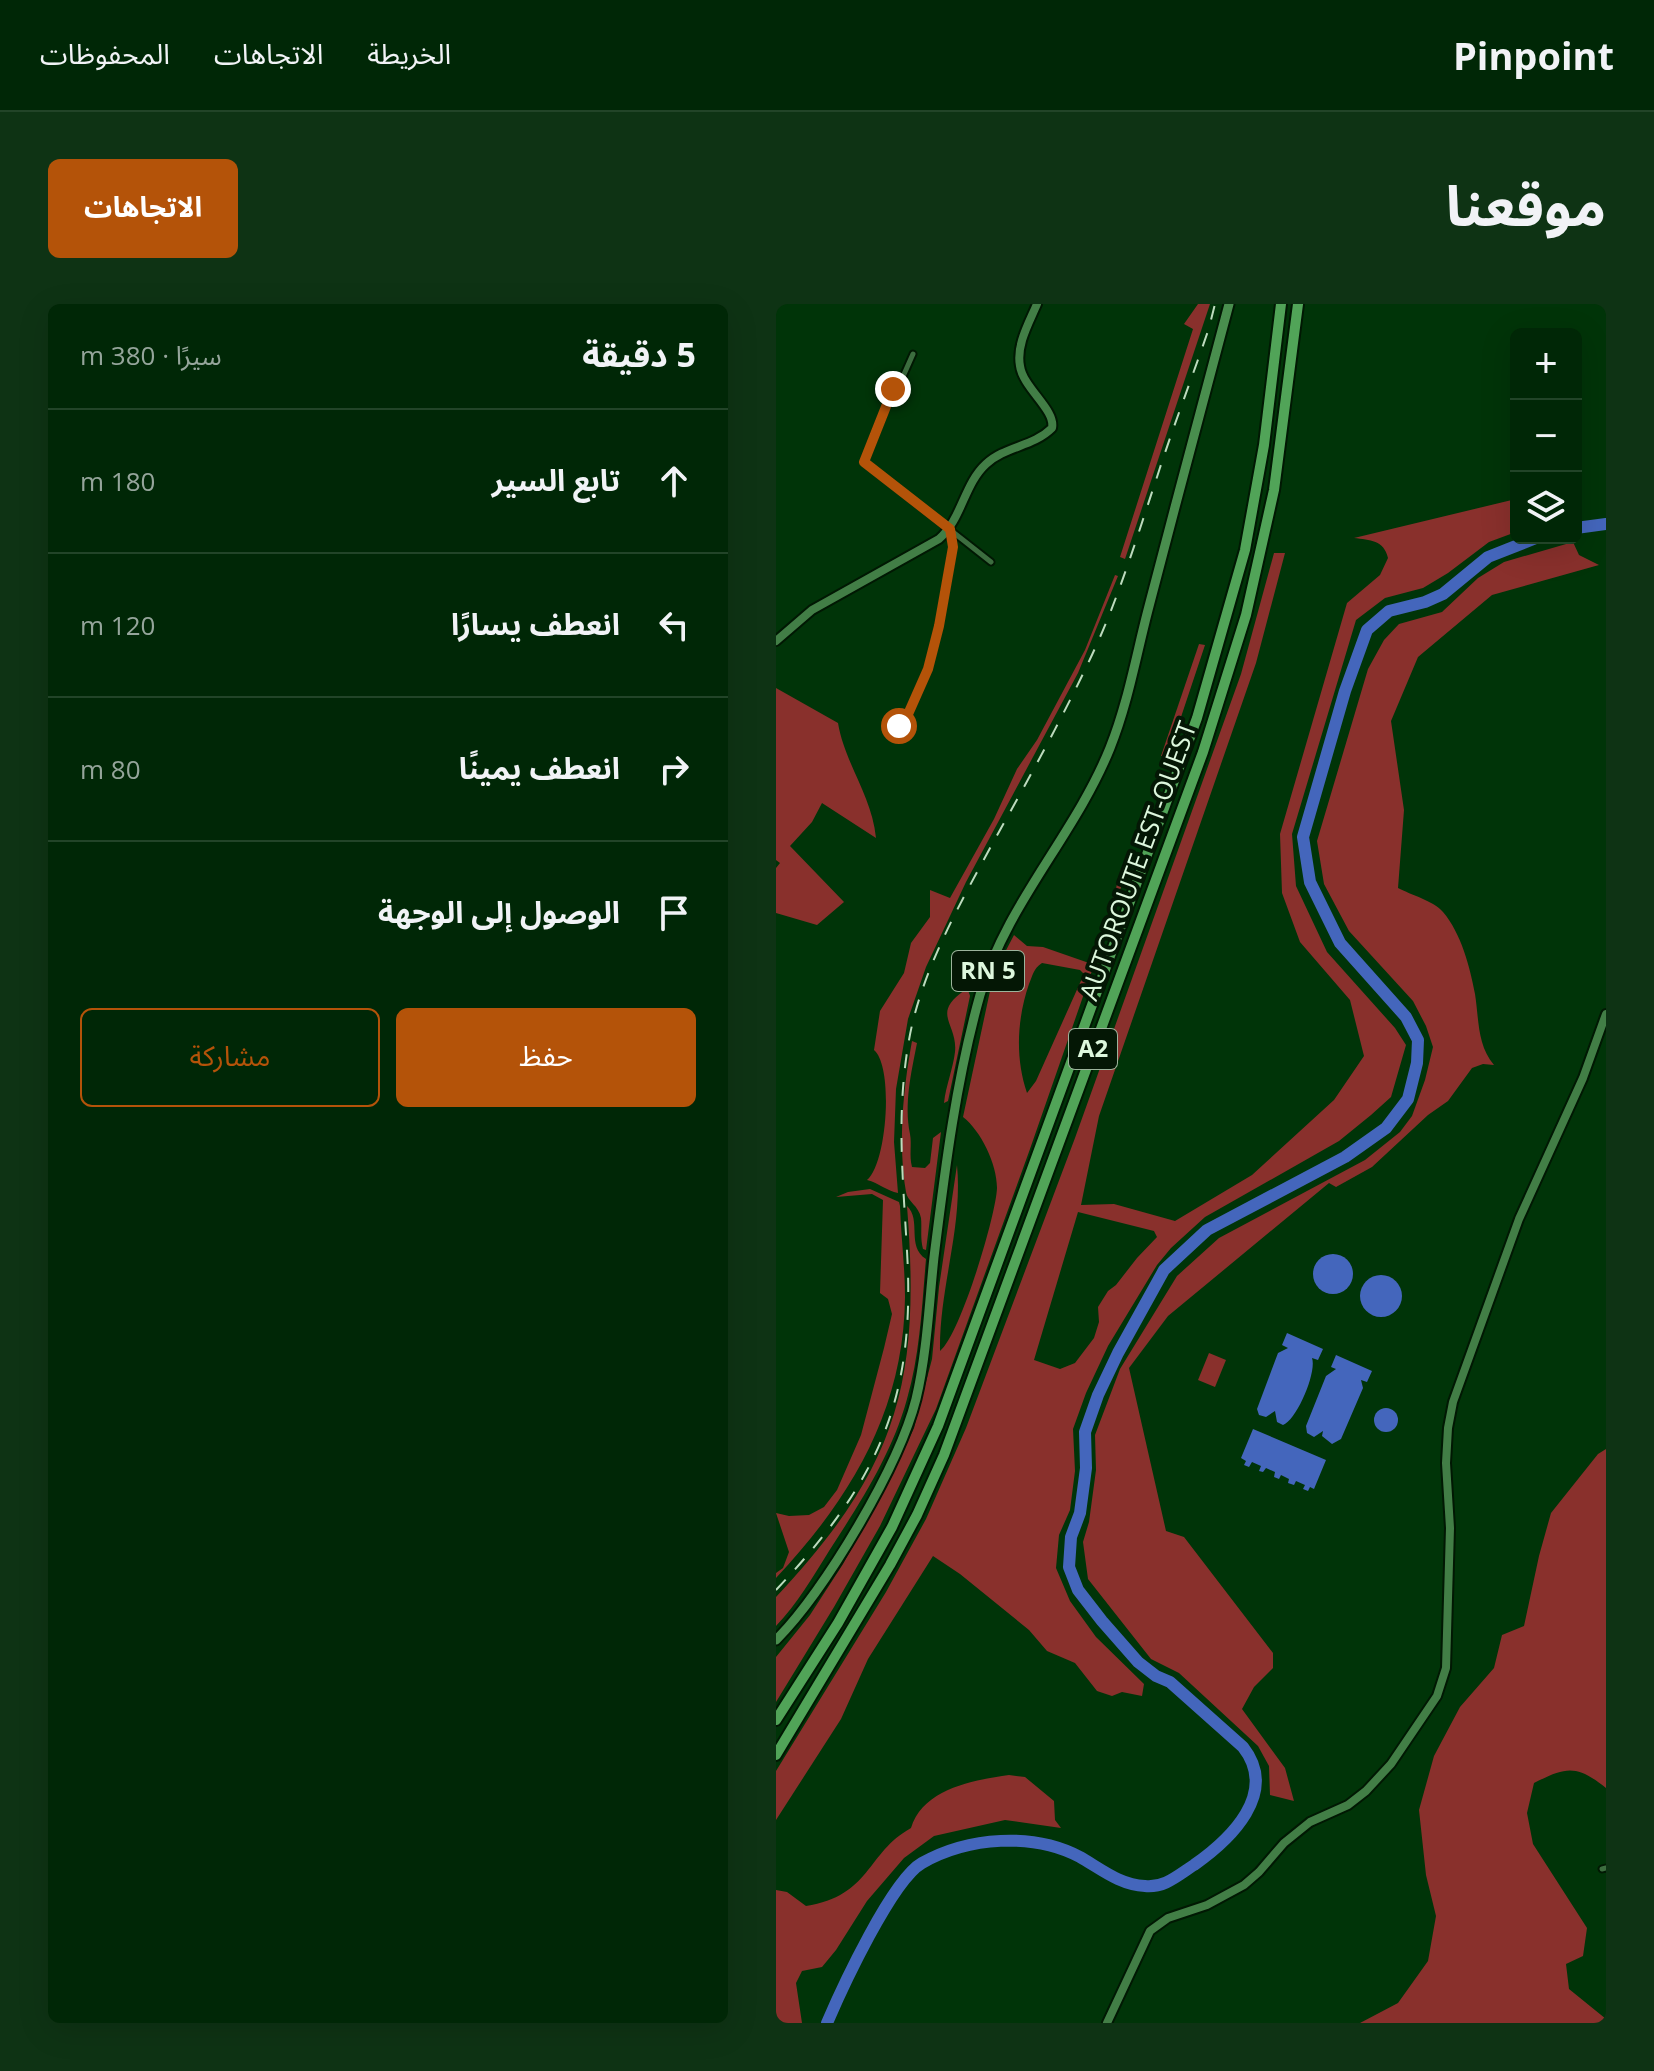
<!DOCTYPE html>
<html lang="ar">
<head>
<meta charset="utf-8">
<style>
  :root { --surface:#002706; --page:#0e3314; --text:#f1f3f6; --muted:#95a59b; --line:#224428; --accent:#b45309 }
  body { margin:0; font-family:"Open Sans","Noto Sans Arabic",sans-serif; background:var(--page); color:var(--text); direction:rtl }
  .controls { position:absolute; right:24px; top:24px; display:grid; overflow:hidden; border-radius:12px; box-shadow:0 8px 32px #0002 }
  .controls button { width:72px; height:72px; display:grid; place-items:center; padding:0; border:0; border-bottom:2px solid var(--line); background:var(--surface); color:var(--text); font:40px sans-serif }
  .stop { position:absolute; width:24px; height:24px; margin:-18px; border:6px solid #b45309; border-radius:50%; background:#fff }
  .stop.end { background:#b45309; border-color:#fff; box-shadow:0 2px 8px #0008 }
  .list { margin:0; padding:0; list-style:none }
  h2 { display:flex; justify-content:space-between; align-items:center; height:104px; margin:0; padding:0 32px; font-size:34px }
  h2 small { font-size:26px; font-weight:400; color:var(--muted) }
  .list li { display:grid; grid-template-columns:52px 1fr auto; gap:24px; align-items:center; box-sizing:border-box; height:144px; padding:0 32px; border-top:2px solid var(--line) }
  .list b { display:block; font-size:30px; white-space:nowrap }
  .list em { font-size:26px; font-style:normal; color:var(--muted) }
  .actions { display:flex; gap:16px; padding:24px 32px }
  .actions a { flex:1; padding:18px 0; border:2px solid var(--accent); border-radius:12px; text-align:center; font-size:28px; color:var(--accent) }
  .actions .main { background:var(--accent); color:#fff }
  .icon { flex:none; width:44px; height:44px; fill:none; stroke:currentColor; stroke-width:2; stroke-linecap:round; stroke-linejoin:round }
  .map { position:relative; flex:none; width:830px; height:1719px; overflow:hidden; direction:ltr; border-radius:12px }
  header { display:flex; align-items:center; gap:48px; box-sizing:border-box; height:112px; padding:0 40px; background:var(--surface); border-bottom:2px solid var(--line) }
  header strong { font-size:38px }
  nav { display:flex; gap:44px; margin-inline-start:auto; font-size:28px }
  .intro { display:flex; align-items:center; justify-content:space-between; box-sizing:border-box; height:192px; padding:0 48px }
  h1 { margin:0; font-size:56px }
  .button { padding:20px 36px; border-radius:12px; background:var(--accent); color:#fff; font-size:28px; font-weight:700 }
  main { display:flex; gap:48px; padding:0 48px }
  aside { flex:1; background:var(--surface); border-radius:12px; box-shadow:0 8px 32px #0002 }
  .map>svg:first-child { display:block }
</style>
</head>
<body>
<header>
<strong>Pinpoint</strong>
<nav><a>الخريطة</a><a>الاتجاهات</a><a>المحفوظات</a></nav>
</header>
<div class="intro"><h1>موقعنا</h1><a class="button">الاتجاهات</a></div>
<main>
<div class="map">
<svg width="830" height="1719" viewBox="0 0 830 1719">
  <rect width="100%" height="100%" fill="#003408"/>
  <g fill="#89302c" fill-rule="evenodd">
    <path d="M422,0h12l-85,255 -5,-2 73,-228 -9,-5z"/>
    <path d="M740,195v33l-27,10 -41,31 -25,15 -38,10 -29,22 -64,214 4,52 31,66 68,76 11,17 -15,52 -20,18 -32,26 -134,76 -34,31 -14,17 -49,81 -22,47 -13,36 2,42 -5,39 -11,25 -3,33 14,33 26,36 48,47 -2,12 -20,-4 -10,4 -15,-5 -22,-28 -28,-12 -18,-21 -69,-56 -27,-18 -65,103 -27,60 -65,101v-49l110,-179 40,-73 40,-91 109,-290 166,-464 33,-121h11l-29,110 -157,453 -18,89 33,-1 61,17 77,-46 82,-75 30,-44 -14,-56 -50,-58 -18,-49 -2,-59 67,-231 33,-28 8,-17c-4,-18 -18,-18 -34,-20zM302,908l76,19 3,6 -20,21 -21,27 -8,6 -10,16 1,15 -5,16 -19,25 -15,6 -26,-9z"/>
    <path d="M797,238l6,13 20,10 -107,30 -74,62 -27,64 13,89 -6,78c13,7 36,13 45,24 18,21 27,55 32,82 4,25 2,51 19,71l-11,-1 -11,4 -24,33 -20,14 -56,52 -36,20 -7,-4 -161,133 -39,52 37,163 18,6 89,116v15l-19,19 -12,22 43,59 9,33 -24,-6 -1,-29 -11,-20 -79,-73 -28,-14 -63,-80 -5,-37 6,-20 7,-52 -1,-35 25,-66 57,-93 42,-38 146,-78 35,-28 12,-16 13,-36 8,-33 -7,-21 -13,-25 -64,-70 -25,-47 -7,-43 51,-172 16,-29 15,-16 43,-12 36,-34 26,-16z"/>
    <path d="M339,271l3,1 -40,97 -112,209 -40,85 -18,52 -12,70 -2,53 4,51c-11,-2 -19,-10 -31,-13 20,-16 27,-113 7,-130l6,-39 24,-38 7,-30 19,-26v-27l20,8 44,-79 23,-50 20,-29 48,-90z"/>
    <path d="M423,340l6,1 -37,111h-7z"/>
    <path d="M0,384l62,35c7,41 34,73 38,115l-54,-35 -10,19 -22,24 54,56 -27,23 -41,-12v-45l4,-5 -4,-3z"/>
    <path d="M345,565l6,1 -97,279 -94,260 -56,117 -46,81 -58,95v-45l34,-42 33,-51 46,-82 25,-54 18,-69 7,-72 18,-122c6,63 -18,123 -17,186 20,-16 56,-135 57,-163 0,-24 -16,-57 -34,-71l27,-126 12,-33 12,-23 13,11 16,1 46,16 20,-48zM266,659l38,7 4,4 -48,107 -9,12c-12,-35 -10,-74 2,-109 4,-9 4,-15 13,-21z"/>
    <path d="M189,686h3l2,6 -22,105 -4,2c2,-18 9,-34 11,-51 3,-29 -25,-38 10,-62z"/>
    <path d="M136,737l5,2c-6,31 -13,60 -7,91 2,11 -1,21 2,33l13,1 5,-5 3,-25 8,-6 -15,118 -3,-1c-3,-11 -1,-21 -2,-31 -2,-12 -14,-17 -15,-26 -8,-50 -3,-102 6,-151z"/>
    <path d="M94,885l29,13 1,4c1,30 5,61 5,91 -1,113 -54,201 -129,281v-5l7,-5 6,-16 -13,-39 13,3 20,-1 15,-8 13,-17 24,-55 23,-87 8,-34 -4,-15 -8,-6 3,-93 -11,-6 -36,3 12,-5z"/>
    <path d="M131,902c15,14 -1,40 19,53 -4,46 -6,95 -19,140 -15,55 -47,104 -78,152 -16,26 -32,53 -53,75v-29c122,-130 145,-215 131,-391z"/>
    <path d="M433,1049l17,7 -11,27 -17,-7z"/>
    <path d="M830,1145v339c-30,-24 -40,-21 -72,-5l-7,30 6,31 54,84 -4,28 -17,8 3,25 37,30v4h-246l38,-20 30,-42 8,-45 -10,-41 -7,-65 15,-54 26,-49 34,-39 8,-33 22,-9 15,-70 12,-43 47,-59z"/>
    <path d="M233,1471l16,2 29,24 1,19 6,8 -56,-8 -71,16 -30,22 -37,43 -31,49 -14,17 -20,4 -6,12 6,40h-26v-133l11,2 19,14c65,-10 60,-53 105,-78 12,-39 62,-48 98,-53z"/>
  </g>
  <g fill="#4466bc">
    <circle cx="557" cy="970" r="20"/>
    <circle cx="605" cy="992" r="21"/>
    <path d="M511,1029l36,16 -5,11 -6,-2c5,14 -15,62 -29,67l-6,-3 -2,-11 -9,6 -7,-2 -2,-6 21,-56 10,-5 -6,-3z"/>
    <path d="M560,1051l36,16 -5,11 -6,-2 2,8 -22,51 -9,5 -10,-8 1,-5 -9,6 -7,-4 -1,-7 20,-50 10,-7 -5,-2z"/>
    <circle cx="610" cy="1116" r="12"/>
    <path d="M477,1125l73,31 -12,29 -4,-2 -2,4 -5,-2 2,-4 -9,-4 -2,4 -6,-2 1,-4 -8,-4 -2,4 -5,-2 1,-5 -9,-4 -3,4 -4,-1 2,-5 -9,-4 -3,5 -5,-2 2,-4 -5,-3z"/>
  </g>
  <g fill="none" stroke-linecap="round" stroke-linejoin="round">
    <g stroke="#4466bc" stroke-width="12">
      <path d="M800,224l30,-4"/>
      <path d="M51,1719c15,-35 65,-143 95,-160 46,-26 111,-31 158,-6 21,12 40,28 65,29 20,2 33,-11 49,-21 37,-26 85,-72 49,-118l-73,-65 -14,-6 -18,-14 -36,-41 -24,-31 -9,-23 2,-30 9,-24 6,-45 -1,-36 13,-37 20,-42 46,-83 43,-40 138,-73 41,-29 22,-29 9,-36 1,-23 -12,-23 -66,-74 -30,-61 -7,-45 42,-146 22,-61 22,-19 36,-9 18,-8 45,-37 48,-19"/>
    </g>
    <g stroke="#011803" stroke-width="9">
      <g id="street">
        <path d="M137,50l-12,27 -8,8 -29,73 127,100"/>
        <path d="M115,424l8,-2 6,-5 23,-52 11,-43 14,-79 -3,-18"/>
        <path d="M826,1565l4,-1"/>
      </g>
    </g>
    <g stroke="#011803" stroke-width="12">
      <g id="secondary">
        <path d="M0,337l36,-31 127,-71c23,-20 25,-55 47,-75 19,-18 47,-17 66,-36 4,-18 -29,-40 -32,-62 -4,-21 9,-43 17,-62"/>
        <path d="M331,1719l43,-92 18,-13 39,-13 37,-20 15,-13 25,-29 26,-21 38,-17 18,-14 25,-27 46,-68 9,-28 4,-140 -4,-65 2,-35 5,-26 66,-183 64,-141 23,-64"/>
      </g>
    </g>
    <g stroke="#011803" stroke-width="13">
      <path id="primary" d="M0,1336c49,-49 123,-174 140,-241 11,-46 13,-95 18,-142 11,-88 22,-177 46,-262 26,-91 95,-160 130,-247 18,-45 26,-92 38,-138 27,-102 53,-204 81,-306"/>
    </g>
    <g stroke="#011803" stroke-width="14">
      <g id="highway">
        <path d="M0,1416l62,-97 54,-96 46,-101 259,-708 48,-168 19,-105 17,-141"/>
        <path d="M0,1451l114,-190 27,-50 27,-60 259,-703 43,-137 28,-125 24,-186"/>
      </g>
    </g>
    <use href="#street" stroke="#3c6d3f" stroke-width="5"/>
    <use href="#secondary" stroke="#427e46" stroke-width="8"/>
    <use href="#primary" stroke="#498e4e" stroke-width="9"/>
    <use href="#highway" stroke="#51a458" stroke-width="10"/>
    <path stroke="#bddbbe" stroke-width="2" stroke-dasharray="14 14" stroke-linecap="butt" d="M0,1286c101,-107 140,-189 131,-339 -4,-73 -11,-138 2,-211 12,-69 53,-140 86,-201 33,-59 67,-120 96,-182 27,-57 46,-120 66,-180 16,-50 35,-99 52,-149l6,-24"/>
  </g>
  <g fill="none" stroke-linecap="round" stroke-linejoin="round">
    <path stroke="#b45309" stroke-width="10" d="M117,85l-29,73 86,67 3,18 -14,79 -11,43 -23,52 -6,5"/>
  </g>
  <g text-anchor="middle" stroke-width="8" stroke-linejoin="round" paint-order="stroke">
    <g fill="#041705" stroke="#9cb49c" stroke-width="2">
      <rect x="176" y="647" width="72" height="40" rx="6"/>
      <rect x="293" y="725" width="48" height="40" rx="6"/>
    </g>
    <g font-size="24" font-weight="bold" fill="#ddf7dd">
      <text x="212" y="675">RN 5</text>
      <text x="317" y="753">A2</text>
    </g>
    <g font-size="26" fill="#ddf7dd" stroke="#041705">
      <text transform="translate(362 557) rotate(-70)" y="9">AUTOROUTE EST-OUEST</text>
    </g>
  </g>
</svg>
<div class="controls">
<button>+</button>
<button>−</button>
<button><svg class="icon" aria-label="layers" viewBox="0 0 24 24"><path d="M12 4l9 5-9 5-9-5zM3 14l9 5 9-5"/></svg></button>
</div>
<div class="stop" style="left:123px;top:422px"></div>
<div class="stop end" style="left:117px;top:85px"></div>
</div>
<aside>
<h2>5 دقيقة<small>سيرًا · 380 m</small></h2>
<ul class="list">
<li><svg class="icon" aria-label="ahead" viewBox="0 0 24 24"><path d="M12 20V5M6 11l6-6 6 6"/></svg><div><b>تابع السير</b></div><em>180 m</em></li>
<li><svg class="icon" aria-label="left" viewBox="0 0 24 24"><path d="M17 20v-9H6M10 6l-5 5 5 5"/></svg><div><b>انعطف يسارًا</b></div><em>120 m</em></li>
<li><svg class="icon" aria-label="right" viewBox="0 0 24 24"><path d="M7 20v-9h11M14 6l5 5-5 5"/></svg><div><b>انعطف يمينًا</b></div><em>80 m</em></li>
<li><svg class="icon" aria-label="arrive" viewBox="0 0 24 24"><path d="M6 21V4h12l-3 4 3 4H6"/></svg><div><b>الوصول إلى الوجهة</b></div></li>
</ul>
<div class="actions"><a class="main">حفظ</a><a>مشاركة</a></div>
</aside>
</main>
</body>
</html>
